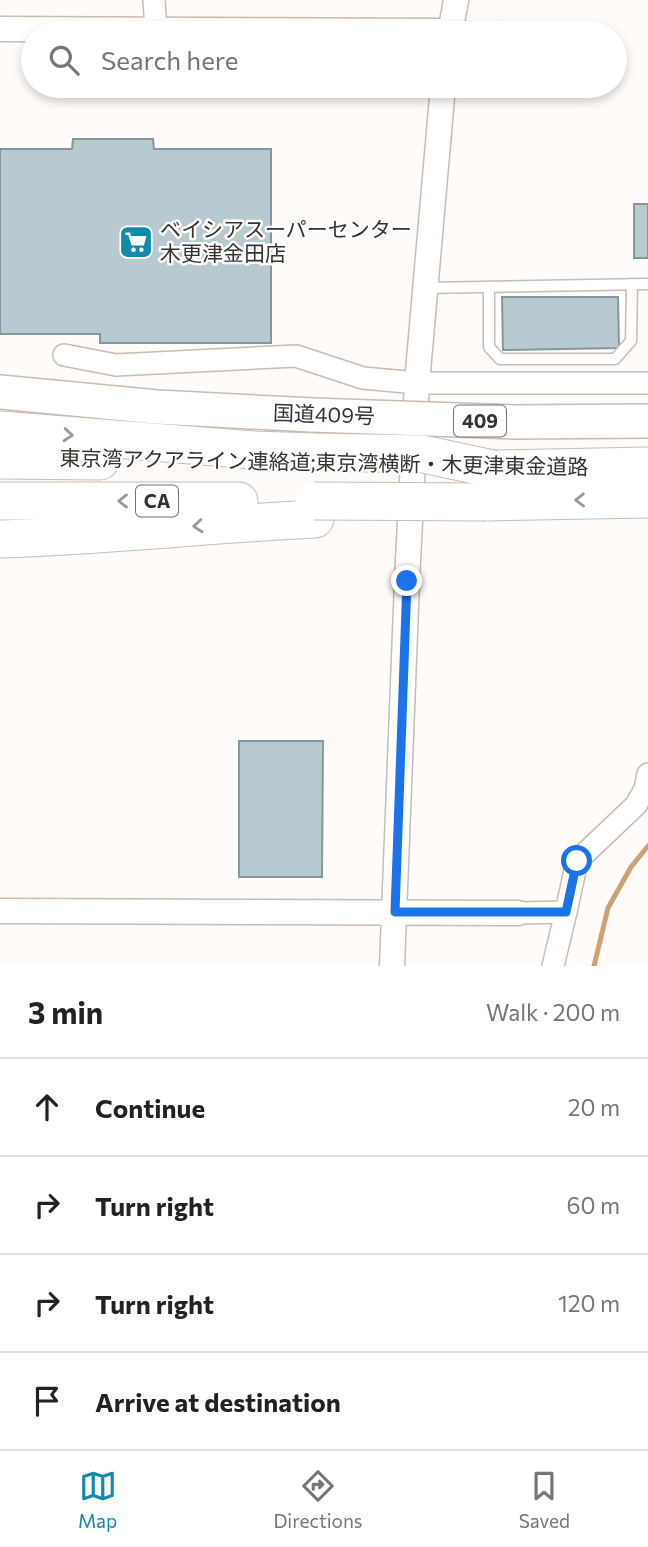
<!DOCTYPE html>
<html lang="en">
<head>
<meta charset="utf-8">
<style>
  :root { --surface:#fff; --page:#f6f6f6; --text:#222; --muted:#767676; --line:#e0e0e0; --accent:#138aad }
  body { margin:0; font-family:Commissioner,"Noto Sans JP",sans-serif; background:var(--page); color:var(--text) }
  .stop { position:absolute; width:21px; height:21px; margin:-16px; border:5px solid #1a73e8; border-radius:50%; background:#fff }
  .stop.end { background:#1a73e8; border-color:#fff; box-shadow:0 2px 7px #0008 }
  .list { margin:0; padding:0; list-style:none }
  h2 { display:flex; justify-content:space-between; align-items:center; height:91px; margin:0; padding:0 28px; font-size:30px }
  h2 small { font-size:23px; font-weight:400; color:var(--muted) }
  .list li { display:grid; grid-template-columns:46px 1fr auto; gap:21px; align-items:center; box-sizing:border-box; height:98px; padding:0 28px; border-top:2px solid var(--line) }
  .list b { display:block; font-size:26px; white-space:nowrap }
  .list em { font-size:23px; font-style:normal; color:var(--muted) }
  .icon { flex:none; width:38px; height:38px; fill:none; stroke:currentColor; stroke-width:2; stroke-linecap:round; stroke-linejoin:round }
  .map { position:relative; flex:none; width:648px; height:966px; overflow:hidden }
  .search { position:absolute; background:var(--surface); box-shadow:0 4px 10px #0003; left:21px; right:21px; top:21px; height:77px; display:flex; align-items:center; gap:18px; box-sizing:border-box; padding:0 24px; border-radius:38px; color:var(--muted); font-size:26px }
  .sheet { height:483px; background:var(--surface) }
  nav { display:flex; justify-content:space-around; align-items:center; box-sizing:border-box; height:98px; border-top:2px solid var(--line); background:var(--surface); font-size:19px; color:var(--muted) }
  nav a { display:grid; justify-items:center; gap:4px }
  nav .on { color:var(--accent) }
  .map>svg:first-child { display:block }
</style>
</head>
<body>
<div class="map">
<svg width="648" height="966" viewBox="0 0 648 966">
  <rect width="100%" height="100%" fill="#fefbf8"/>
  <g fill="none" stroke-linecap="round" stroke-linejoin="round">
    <path stroke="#cda178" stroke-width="5" d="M594,966l14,-58 23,-41 17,-21"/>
  </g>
  <g fill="#b8c9d0" stroke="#85969d" stroke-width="2">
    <path d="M497,22l53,7v4h-54z"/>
    <path d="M73,139h80l1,10h117v194h-171v-9h-100v-185h72z"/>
    <rect x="634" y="204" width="14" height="54"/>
    <path d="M502,297h116l1,51 -116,2z"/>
    <path d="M239,741h84l-1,136h-83z"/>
  </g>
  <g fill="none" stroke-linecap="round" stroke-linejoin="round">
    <g stroke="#c9bcb1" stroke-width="13">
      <g id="service">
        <path d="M426,288l222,-4"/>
        <path d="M489,288v59l11,12h115l16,-18 1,-57"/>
      </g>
    </g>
    <g stroke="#c9bcb1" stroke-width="24">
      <g id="minor">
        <path d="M154,0l2,30"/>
        <path d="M64,355l52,10 180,-9 67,22 54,5h231"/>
        <path d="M518,913l48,-1 11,-51 59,-56 9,-16 3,-15"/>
        <path d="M553,966l13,-54"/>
      </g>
    </g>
    <g stroke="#c9bcb1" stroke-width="27">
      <g id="tertiary">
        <path d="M0,29l450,2"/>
        <path d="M450,33l6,-33"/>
        <path d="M0,911l518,2"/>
        <path d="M392,966l15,-385 10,-198 26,-297"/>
      </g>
    </g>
    <g stroke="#c9bcb1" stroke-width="36">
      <path id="trunk" d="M0,392l157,15 155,8"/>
    </g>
    <g stroke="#c9bcb1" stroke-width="39">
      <g id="motorway">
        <path d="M0,430l253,20 61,2"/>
        <path d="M0,460l100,1"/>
        <path d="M493,469l155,-3"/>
        <path d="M0,501h239"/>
        <path d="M486,502l162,-3"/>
        <path d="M0,539c105,-3 210,-15 315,-20"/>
      </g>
    </g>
    <use href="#service" stroke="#fff" stroke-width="10"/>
    <use href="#minor" stroke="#fff" stroke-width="21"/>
    <use href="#tertiary" stroke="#fff" stroke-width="24"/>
    <use href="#trunk" stroke="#fff" stroke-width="33"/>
    <use href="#motorway" stroke="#fff" stroke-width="37"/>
    <g stroke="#c9bcb1" stroke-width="36" stroke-linecap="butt">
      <path id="trunk-bridge" d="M312,415l202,7 134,-1"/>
    </g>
    <g stroke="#c9bcb1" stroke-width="39" stroke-linecap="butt">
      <g id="motorway-bridge">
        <path d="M314,452l109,2 70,15"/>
        <path d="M314,501l172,1"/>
      </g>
    </g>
    <use href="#trunk-bridge" stroke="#fff" stroke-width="33"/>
    <use href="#motorway-bridge" stroke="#fff" stroke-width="37"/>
  </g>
  <defs><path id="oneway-chevron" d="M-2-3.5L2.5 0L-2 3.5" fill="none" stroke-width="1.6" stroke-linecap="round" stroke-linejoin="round" transform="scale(1.75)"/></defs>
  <g stroke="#9b9896">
    <use href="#oneway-chevron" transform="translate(68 435) rotate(5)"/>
    <use href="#oneway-chevron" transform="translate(580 500) rotate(179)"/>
    <use href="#oneway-chevron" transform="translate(123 501) rotate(-180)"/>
    <use href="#oneway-chevron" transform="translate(198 526) rotate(175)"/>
  </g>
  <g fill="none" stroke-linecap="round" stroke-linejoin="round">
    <path stroke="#1a73e8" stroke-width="9" d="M407,581l-12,331h171l11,-51"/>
  </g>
  <defs>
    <g id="supermarket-square" transform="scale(1.75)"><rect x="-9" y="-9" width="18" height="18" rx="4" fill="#138aad" stroke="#fff"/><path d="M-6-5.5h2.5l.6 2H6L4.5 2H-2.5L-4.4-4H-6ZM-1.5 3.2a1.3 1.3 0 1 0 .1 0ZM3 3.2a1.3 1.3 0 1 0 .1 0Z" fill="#fff"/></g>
  </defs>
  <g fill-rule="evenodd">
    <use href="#supermarket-square" x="136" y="242"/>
  </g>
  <g text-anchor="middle" stroke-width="5" stroke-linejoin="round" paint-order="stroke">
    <g fill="#fff" stroke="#73706c" stroke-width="2">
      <rect x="454" y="405.5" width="52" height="31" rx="5"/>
      <rect x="136" y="485.5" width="42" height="31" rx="5"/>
    </g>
    <g font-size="19" font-weight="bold" fill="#37322d">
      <text x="480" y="428">409</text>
      <text x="157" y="508">CA</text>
    </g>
    <g font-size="21" fill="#37322d" stroke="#fff" text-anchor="start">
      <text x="160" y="237">ベイシアスーパーセンター<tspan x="160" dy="24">木更津金田店</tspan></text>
    </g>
    <g font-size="21" fill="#37322d" stroke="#fff">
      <text transform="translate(324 415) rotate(2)" y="7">国道409号</text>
      <text transform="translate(324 463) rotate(1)" y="7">東京湾アクアライン連絡道;東京湾横断・木更津東金道路</text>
    </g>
  </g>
</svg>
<div class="stop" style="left:577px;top:861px"></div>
<div class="stop end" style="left:407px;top:581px"></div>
<div class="search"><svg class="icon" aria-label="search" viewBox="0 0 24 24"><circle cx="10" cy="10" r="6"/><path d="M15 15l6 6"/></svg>Search here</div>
</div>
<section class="sheet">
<h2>3 min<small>Walk · 200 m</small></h2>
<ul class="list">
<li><svg class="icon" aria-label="ahead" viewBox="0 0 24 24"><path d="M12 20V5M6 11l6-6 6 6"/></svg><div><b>Continue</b></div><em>20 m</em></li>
<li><svg class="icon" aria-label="right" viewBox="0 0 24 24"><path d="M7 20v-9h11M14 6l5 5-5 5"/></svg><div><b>Turn right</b></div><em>60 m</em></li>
<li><svg class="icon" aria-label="right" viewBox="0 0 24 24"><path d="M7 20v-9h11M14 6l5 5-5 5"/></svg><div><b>Turn right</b></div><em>120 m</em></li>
<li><svg class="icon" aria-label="arrive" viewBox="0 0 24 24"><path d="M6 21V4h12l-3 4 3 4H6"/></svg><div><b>Arrive at destination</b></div></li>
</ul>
</section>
<nav>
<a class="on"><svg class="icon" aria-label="map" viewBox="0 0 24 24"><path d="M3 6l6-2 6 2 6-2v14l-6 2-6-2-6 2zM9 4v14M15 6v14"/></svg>Map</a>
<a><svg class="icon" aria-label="directions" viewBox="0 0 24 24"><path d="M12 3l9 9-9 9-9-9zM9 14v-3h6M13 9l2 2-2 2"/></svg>Directions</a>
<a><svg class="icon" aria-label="saved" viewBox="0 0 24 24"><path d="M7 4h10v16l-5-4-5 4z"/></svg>Saved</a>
</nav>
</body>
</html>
